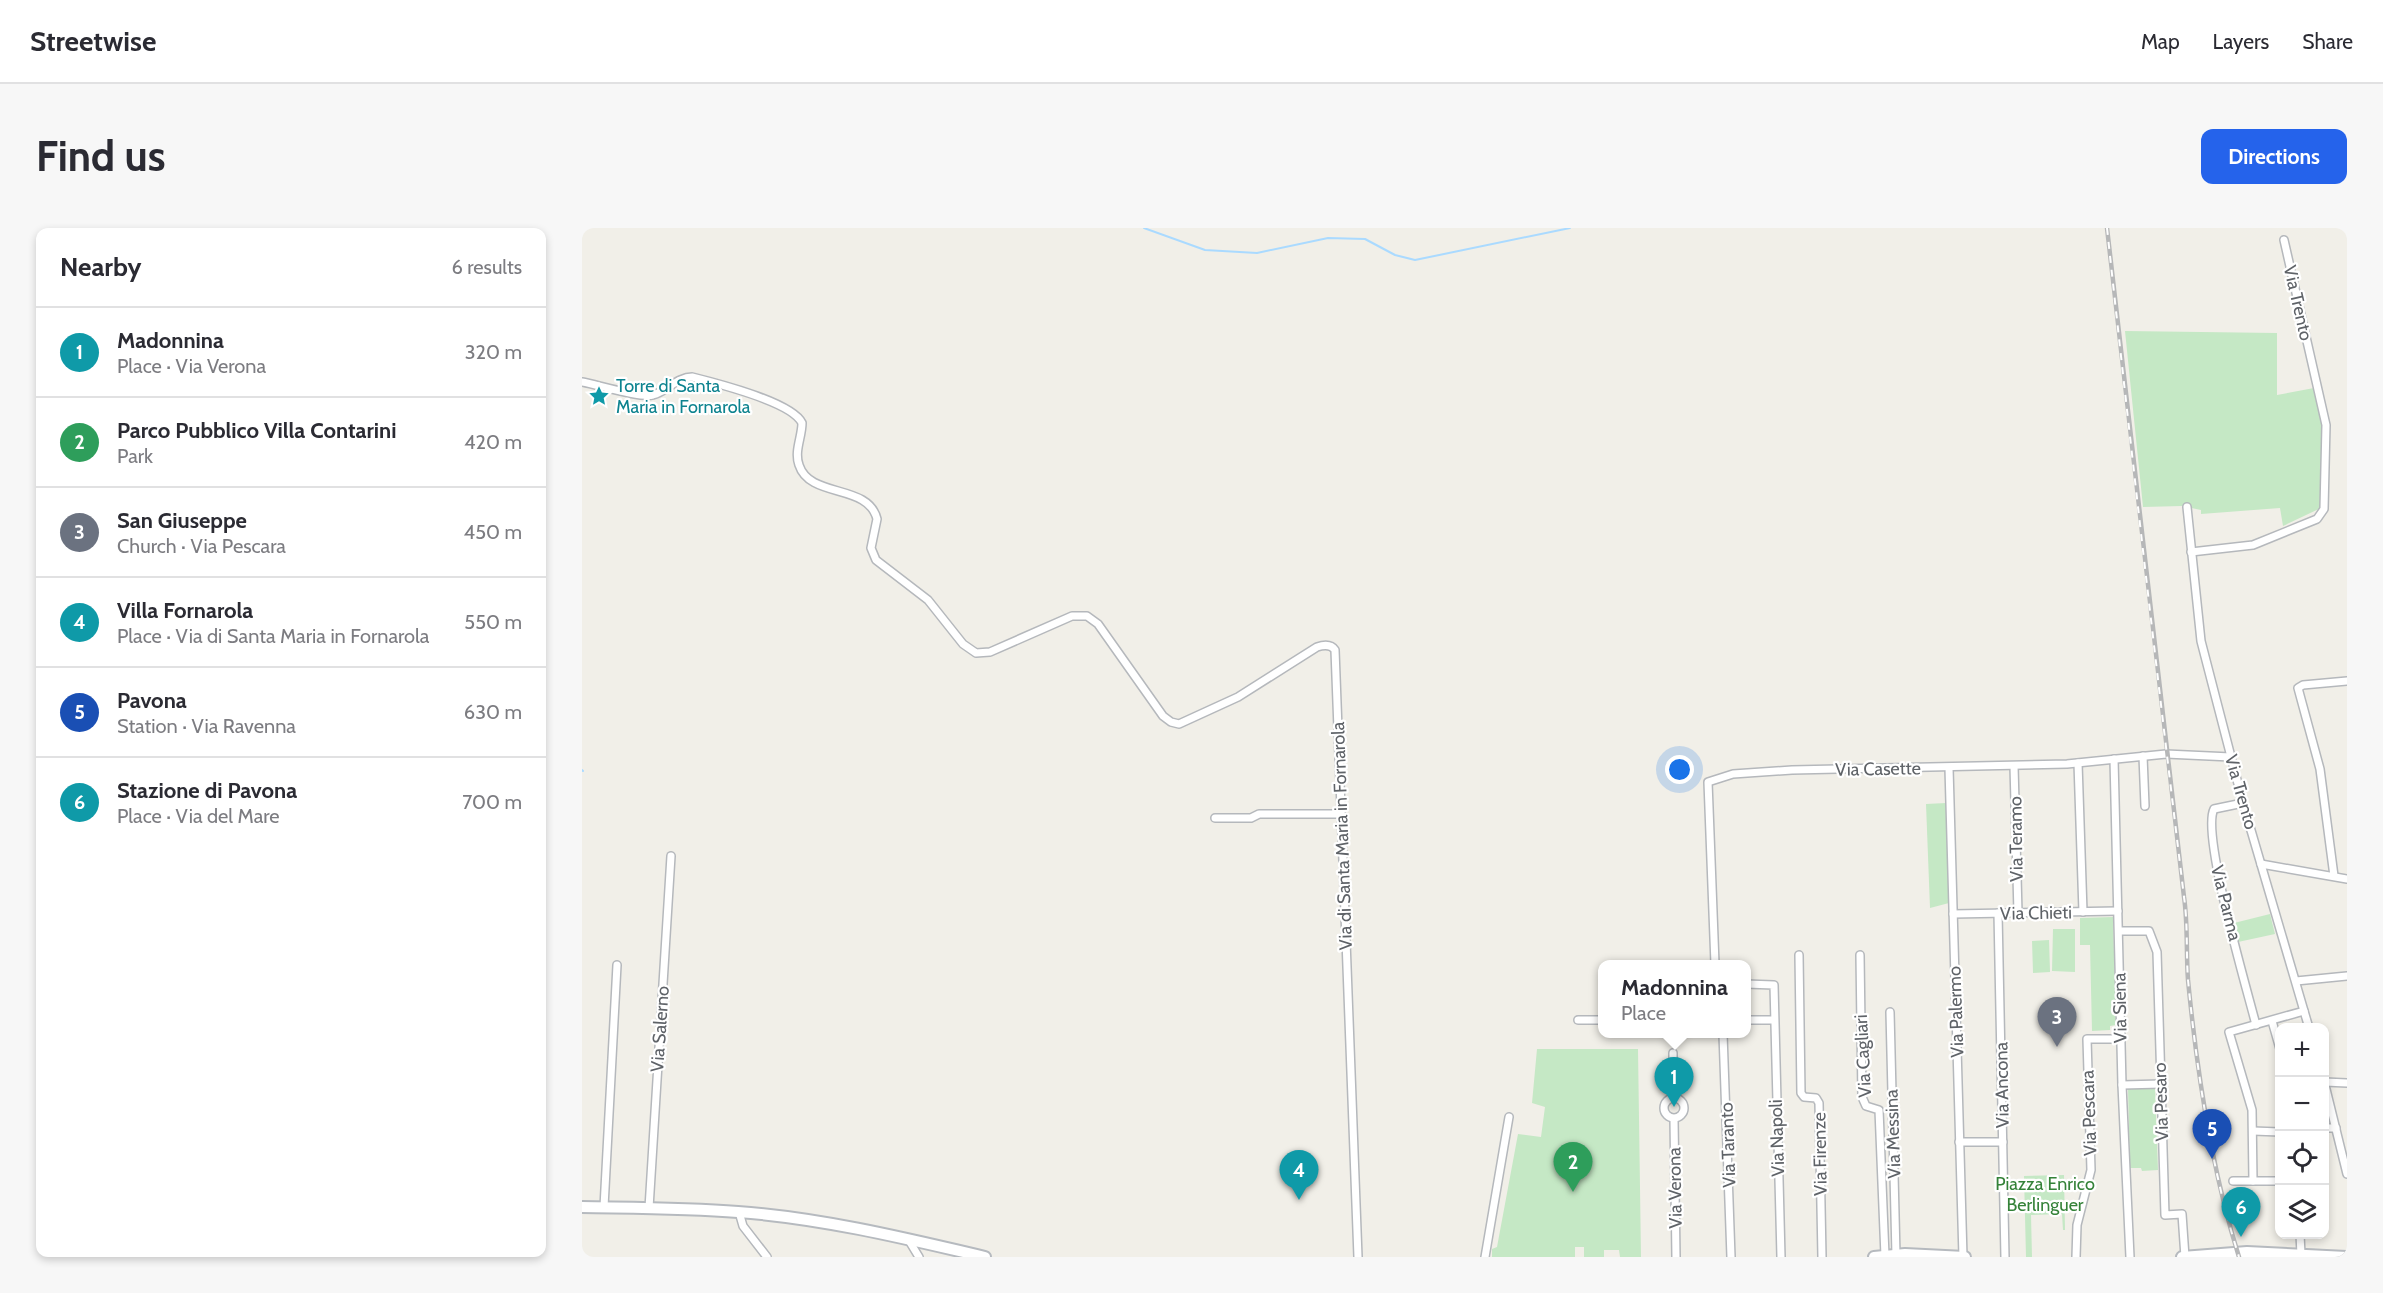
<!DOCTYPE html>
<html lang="en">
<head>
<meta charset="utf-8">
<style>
  :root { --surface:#fff; --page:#f7f7f7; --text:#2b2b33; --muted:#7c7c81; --line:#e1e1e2; --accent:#2563eb }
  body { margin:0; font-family:Cabin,sans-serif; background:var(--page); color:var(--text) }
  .controls { position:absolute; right:18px; bottom:18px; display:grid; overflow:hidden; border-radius:12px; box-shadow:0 3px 9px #0003 }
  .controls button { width:54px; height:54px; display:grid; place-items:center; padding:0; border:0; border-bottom:2px solid var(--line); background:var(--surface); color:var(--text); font:30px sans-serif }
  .you { position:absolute; left:1098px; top:542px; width:21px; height:21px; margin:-15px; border:4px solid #fff; border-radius:50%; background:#1a73e8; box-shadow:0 0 0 9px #1a73e833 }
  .badge { display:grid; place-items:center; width:39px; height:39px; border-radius:50%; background:var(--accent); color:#fff; font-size:20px; font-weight:700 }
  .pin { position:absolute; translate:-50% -50px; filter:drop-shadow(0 2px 3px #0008) }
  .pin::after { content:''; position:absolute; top:32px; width:21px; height:18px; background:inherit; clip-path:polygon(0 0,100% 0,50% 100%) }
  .popup { position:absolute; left:1016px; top:732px; width:153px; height:78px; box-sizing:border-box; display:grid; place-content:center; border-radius:12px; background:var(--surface); filter:drop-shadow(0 2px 4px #0005); font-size:20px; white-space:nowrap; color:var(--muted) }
  .popup b { font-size:22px; color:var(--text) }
  .popup::after { content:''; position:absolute; left:50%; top:100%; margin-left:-12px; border:12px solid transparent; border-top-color:var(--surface) }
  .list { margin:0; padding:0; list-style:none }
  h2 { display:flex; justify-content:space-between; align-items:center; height:78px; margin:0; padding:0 24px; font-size:26px }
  h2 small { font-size:20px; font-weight:400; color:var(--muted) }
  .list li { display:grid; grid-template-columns:39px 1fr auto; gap:18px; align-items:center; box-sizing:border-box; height:90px; padding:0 24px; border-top:2px solid var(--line) }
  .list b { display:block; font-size:22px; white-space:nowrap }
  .list p { margin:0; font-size:20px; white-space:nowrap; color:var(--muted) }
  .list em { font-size:20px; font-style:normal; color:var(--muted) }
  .icon { flex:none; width:33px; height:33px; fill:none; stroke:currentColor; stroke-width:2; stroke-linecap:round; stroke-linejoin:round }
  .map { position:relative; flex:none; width:1765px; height:1029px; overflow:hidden; border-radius:12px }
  header { display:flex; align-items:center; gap:36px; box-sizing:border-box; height:84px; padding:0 30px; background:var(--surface); border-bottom:2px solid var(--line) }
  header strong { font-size:28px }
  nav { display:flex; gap:33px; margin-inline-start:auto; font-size:21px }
  .intro { display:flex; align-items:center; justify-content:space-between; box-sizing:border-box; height:144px; padding:0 36px }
  h1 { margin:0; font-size:42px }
  .button { padding:15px 27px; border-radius:12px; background:var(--accent); color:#fff; font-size:21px; font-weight:700 }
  main { display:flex; gap:36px; padding:0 36px }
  aside { flex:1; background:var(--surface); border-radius:12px; box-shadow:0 3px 9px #0003 }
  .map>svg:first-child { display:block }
</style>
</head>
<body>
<header>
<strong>Streetwise</strong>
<nav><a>Map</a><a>Layers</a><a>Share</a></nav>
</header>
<div class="intro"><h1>Find us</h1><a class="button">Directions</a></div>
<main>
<aside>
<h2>Nearby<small>6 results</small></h2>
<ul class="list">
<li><span class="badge" style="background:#0f9aa8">1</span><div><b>Madonnina</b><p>Place · Via Verona</p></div><em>320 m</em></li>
<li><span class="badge" style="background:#2e9e5b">2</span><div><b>Parco Pubblico Villa Contarini</b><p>Park</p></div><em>420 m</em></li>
<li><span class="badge" style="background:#6b7280">3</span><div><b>San Giuseppe</b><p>Church · Via Pescara</p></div><em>450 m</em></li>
<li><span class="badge" style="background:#0f9aa8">4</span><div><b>Villa Fornarola</b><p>Place · Via di Santa Maria in Fornarola</p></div><em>550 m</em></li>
<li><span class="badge" style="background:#1a4fb4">5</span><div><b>Pavona</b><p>Station · Via Ravenna</p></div><em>630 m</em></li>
<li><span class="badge" style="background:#0f9aa8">6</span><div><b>Stazione di Pavona</b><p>Place · Via del Mare</p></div><em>700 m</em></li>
</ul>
</aside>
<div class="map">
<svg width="1765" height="1029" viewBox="0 0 1765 1029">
  <rect width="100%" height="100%" fill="#f1efe8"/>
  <g fill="#c5e8c5">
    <path d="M1543,103l152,2v62l37,-7 10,38 -1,81 -40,19 -3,-18 -79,6v-4l-19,-4 -39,1z"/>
    <path d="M1364,575l3,100 -19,5 -4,-104z"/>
    <path d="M1688,686l5,20 -37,8 -4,-19z"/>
    <path d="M1531,689l3,108 -6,1v4l-18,1 -2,-86h-10v-27z"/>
    <path d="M1471,701h22v43l-23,-1z"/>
    <path d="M1467,712l1,32 -17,1 -1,-32z"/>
    <path d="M955,821h101l3,208h-21l-1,-7h-15v7h-20v-10h-9v10h-83v-8l5,-2 21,-113 23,3 4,-30 -13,-4z"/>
    <path d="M1573,860l3,82 -16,1 -1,-3h-11l-2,-79z"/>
    <path d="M1482,947l1,55h-2l-1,-16 -31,1 1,42h-6l-2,-81z"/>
  </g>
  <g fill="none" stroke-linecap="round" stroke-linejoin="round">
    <g stroke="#aadaff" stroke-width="2">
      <path d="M562,0l61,22 52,3 71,-15 37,1 30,16 20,5 155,-32"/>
      <path d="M0,542l1,1"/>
    </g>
    <g stroke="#b5b8bc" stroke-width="10">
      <g id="street">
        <path d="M0,154c16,3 58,16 71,13 14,-4 25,-18 39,-18 24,6 100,25 110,46 0,14 -8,28 -3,42 11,34 69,18 78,54l-6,29 5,12 52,40 35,44 13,9 14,-1 82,-36h15l11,8 65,92 8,6 8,2 59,-27 79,-50c6,-2 14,-3 18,3l23,607"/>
        <path d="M1605,279l14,134 42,162 66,225"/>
        <path d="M1609,324l62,-7 64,-26 7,-10 2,-84 -42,-185"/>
        <path d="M1561,528l2,50"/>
        <path d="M1532,531l8,326 8,172"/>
        <path d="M1496,535l5,149"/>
        <path d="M1432,538l4,147"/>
        <path d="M1367,540l14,489"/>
        <path d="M1661,575l-29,6c-13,25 33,180 42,216"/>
        <path d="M633,590h36l8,-4h82"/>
        <path d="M1679,636l86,15"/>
        <path d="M1752,648l-14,-107 -22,-81 5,-3 44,-4"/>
        <path d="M1416,685l7,344"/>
        <path d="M1371,686l165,-3"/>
        <path d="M1537,703h30l8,21 8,263 17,-1 3,43"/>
        <path d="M1217,727l2,138 3,4 12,1 3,5 3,154"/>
        <path d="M1278,727l2,142 4,9 13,4 6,146"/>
        <path d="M1133,736l-7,-182 25,-8 59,-4 275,-6 99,-10 65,3"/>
        <path d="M1714,753l51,-5"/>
        <path d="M1164,756l28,1 7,272"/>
        <path d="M1308,784l6,243"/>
        <path d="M996,792h24"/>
        <path d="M1164,792h28"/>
        <path d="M1690,793l8,28"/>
        <path d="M1141,806l8,223"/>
        <path d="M1091,825v45"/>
        <path d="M1742,853l23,93"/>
        <path d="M1743,854l22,1"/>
        <path d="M1540,857l39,-1"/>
        <circle cx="1092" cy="880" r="10"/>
        <path d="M1092,891l2,138"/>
        <path d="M1742,900h12"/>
        <path d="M1671,903l27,1"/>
        <path d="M1377,914h44"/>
        <path d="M1651,953h47"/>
        <path d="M1671,953l-1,-71 -23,-78 75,-21"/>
        <path d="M22,979l13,-242"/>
        <path d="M67,980l22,-352"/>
        <path d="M157,984l4,14 24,31"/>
        <path d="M1718,1006l1,21"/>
        <path d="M326,1011l11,18"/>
        <path d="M903,1029l24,-140"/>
        <path d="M1494,1029l1,-32 14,-55 -4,-131h34"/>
      </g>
    </g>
    <g stroke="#b6babf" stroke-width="14">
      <g id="secondary">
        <path d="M0,979c52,1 104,1 156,5 83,6 166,26 247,45"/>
        <path d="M1292,1029l31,-3 60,3"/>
        <path d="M1600,1029l65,-5 100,5"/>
      </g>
    </g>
    <use href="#street" stroke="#fff" stroke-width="7"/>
    <use href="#secondary" stroke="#fff" stroke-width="10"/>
    <g stroke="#b6b7b8" stroke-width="4.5">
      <path id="rail" d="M1525,0c24,223 50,446 77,669 4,27 2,56 4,83 9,93 23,188 51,277"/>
    </g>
    <use href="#rail" stroke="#fff" stroke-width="2" stroke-dasharray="7" stroke-linecap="butt"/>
  </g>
  <defs>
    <g id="sight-bare" transform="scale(1.62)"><path d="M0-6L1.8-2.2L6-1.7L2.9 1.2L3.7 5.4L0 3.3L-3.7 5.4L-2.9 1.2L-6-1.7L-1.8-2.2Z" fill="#0f9aa8" stroke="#fff" stroke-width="2.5" paint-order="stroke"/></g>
  </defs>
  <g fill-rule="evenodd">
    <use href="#sight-bare" x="17" y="168"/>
  </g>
  <g text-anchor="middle" stroke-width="4.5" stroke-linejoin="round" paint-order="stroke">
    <g font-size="18" fill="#5f6368" stroke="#fff">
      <text transform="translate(1716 75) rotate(77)" y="6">Via Trento</text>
      <text transform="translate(1296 541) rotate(-1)" y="6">Via Casette</text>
      <text transform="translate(1659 564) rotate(74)" y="6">Via Trento</text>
      <text transform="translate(760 608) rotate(-92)" y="6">Via di Santa Maria in Fornarola</text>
      <text transform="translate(1434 611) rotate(-91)" y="6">Via Teramo</text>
      <text transform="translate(1644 675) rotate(76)" y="6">Via Parma</text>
      <text transform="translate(1454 685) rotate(-1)" y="6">Via Chieti</text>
      <text transform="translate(1538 780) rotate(-91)" y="6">Via Siena</text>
      <text transform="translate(1374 784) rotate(-92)" y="6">Via Palermo</text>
      <text transform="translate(78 801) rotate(-86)" y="6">Via Salerno</text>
      <text transform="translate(1281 828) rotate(-93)" y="6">Via Cagliari</text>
      <text transform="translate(1420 857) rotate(-91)" y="6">Via Ancona</text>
      <text transform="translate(1579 874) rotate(-92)" y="6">Via Pesaro</text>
      <text transform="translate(1507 885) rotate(-92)" y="6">Via Pescara</text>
      <text transform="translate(1311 906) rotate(-92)" y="6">Via Messina</text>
      <text transform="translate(1195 910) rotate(-92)" y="6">Via Napoli</text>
      <text transform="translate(1146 917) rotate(-92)" y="6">Via Taranto</text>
      <text transform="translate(1238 926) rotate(-91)" y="6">Via Firenze</text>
      <text transform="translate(1093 960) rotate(-91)" y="6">Via Verona</text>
    </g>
    <g font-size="18" fill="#0d838f" stroke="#fff" text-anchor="start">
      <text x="34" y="164">Torre di Santa<tspan x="34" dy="21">Maria in Fornarola</tspan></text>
    </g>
    <g font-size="18" fill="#348238" stroke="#fff">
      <text x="1463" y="962">Piazza Enrico<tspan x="1463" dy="21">Berlinguer</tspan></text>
    </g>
  </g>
</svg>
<div class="controls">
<button>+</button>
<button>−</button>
<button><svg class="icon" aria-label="locate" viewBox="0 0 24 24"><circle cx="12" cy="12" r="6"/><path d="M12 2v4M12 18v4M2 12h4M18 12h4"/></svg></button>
<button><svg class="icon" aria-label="layers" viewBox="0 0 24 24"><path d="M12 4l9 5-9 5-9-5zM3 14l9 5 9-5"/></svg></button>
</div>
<div class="you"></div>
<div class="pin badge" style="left:1092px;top:879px;background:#0f9aa8">1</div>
<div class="popup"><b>Madonnina</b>Place</div>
<div class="pin badge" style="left:991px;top:964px;background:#2e9e5b">2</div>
<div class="pin badge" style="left:1475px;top:819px;background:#6b7280">3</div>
<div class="pin badge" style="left:717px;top:972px;background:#0f9aa8">4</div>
<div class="pin badge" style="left:1630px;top:931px;background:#1a4fb4">5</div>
<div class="pin badge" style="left:1659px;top:1009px;background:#0f9aa8">6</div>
</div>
</main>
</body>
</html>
